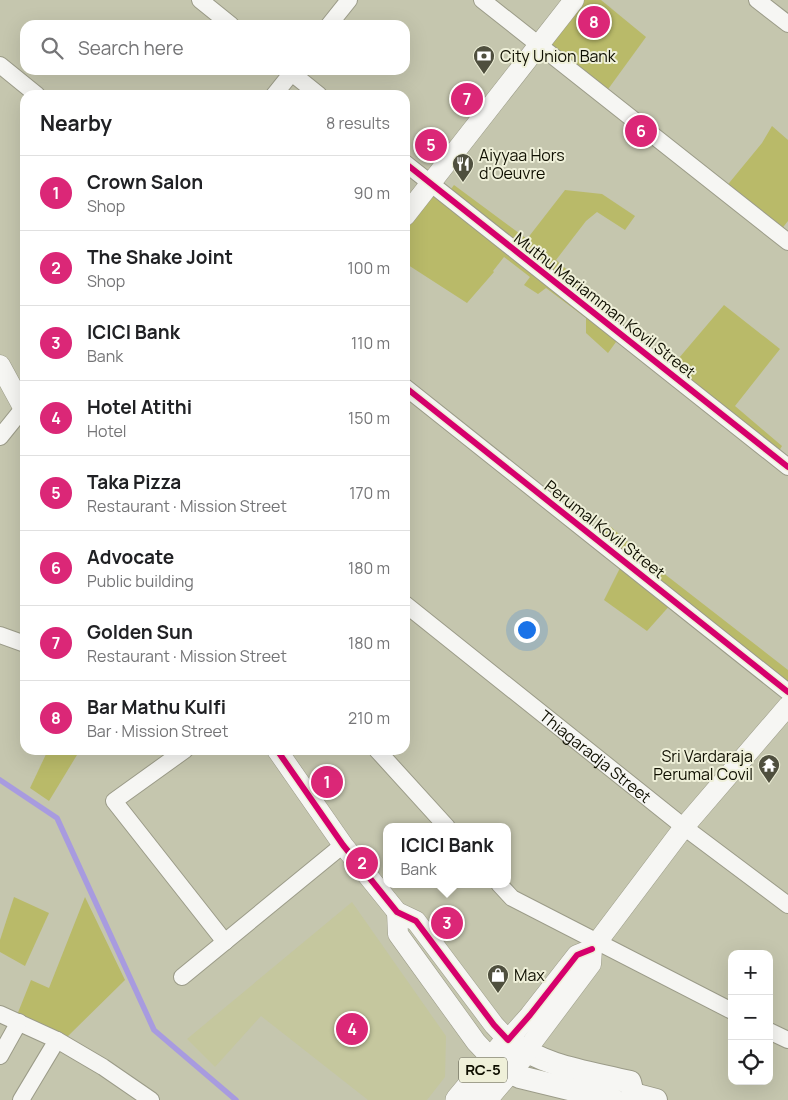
<!DOCTYPE html>
<html lang="en">
<head>
<meta charset="utf-8">
<style>
  :root { --surface:#fff; --page:#f2f2f2; --text:#202124; --muted:#757577; --line:#e0e0e0; --accent:#db2777 }
  body { margin:0; font-family:Manrope,sans-serif; background:var(--page); color:var(--text) }
  .controls { position:absolute; right:15px; bottom:15px; display:grid; overflow:hidden; border-radius:10px; box-shadow:0 5px 20px #0002 }
  .controls button { width:45px; height:45px; display:grid; place-items:center; padding:0; border:0; border-bottom:1px solid var(--line); background:var(--surface); color:var(--text); font:25px sans-serif }
  .you { position:absolute; left:526px; top:629px; width:18px; height:18px; margin:-12px; border:4px solid #fff; border-radius:50%; background:#1a73e8; box-shadow:0 0 0 8px #1a73e833 }
  .badge { display:grid; place-items:center; width:32px; height:32px; border-radius:50%; background:var(--accent); color:#fff; font-size:16px; font-weight:700 }
  .pin { position:absolute; translate:-50% -50%; border:2px solid #fff; box-shadow:0 1px 5px #0006 }
  .popup { position:absolute; left:383px; top:823px; width:128px; height:65px; box-sizing:border-box; display:grid; place-content:center; border-radius:10px; background:var(--surface); filter:drop-shadow(0 1px 4px #0005); font-size:16px; white-space:nowrap; color:var(--muted) }
  .popup b { font-size:19px; color:var(--text) }
  .popup::after { content:''; position:absolute; left:50%; top:100%; margin-left:-10px; border:10px solid transparent; border-top-color:var(--surface) }
  .list { margin:0; padding:0; list-style:none }
  h2 { display:flex; justify-content:space-between; align-items:center; height:65px; margin:0; padding:0 20px; font-size:21px }
  h2 small { font-size:16px; font-weight:400; color:var(--muted) }
  .list li { display:grid; grid-template-columns:32px 1fr auto; gap:15px; align-items:center; box-sizing:border-box; height:75px; padding:0 20px; border-top:1px solid var(--line) }
  .list b { display:block; font-size:19px; white-space:nowrap }
  .list p { margin:0; font-size:16px; white-space:nowrap; color:var(--muted) }
  .list em { font-size:16px; font-style:normal; color:var(--muted) }
  .icon { flex:none; width:28px; height:28px; fill:none; stroke:currentColor; stroke-width:2; stroke-linecap:round; stroke-linejoin:round }
  .map { position:relative; flex:none; width:788px; height:1100px; overflow:hidden }
  .search { position:absolute; background:var(--surface); box-shadow:0 5px 20px #0002; left:20px; top:20px; width:390px; height:55px; display:flex; align-items:center; gap:12px; box-sizing:border-box; padding:0 18px; border-radius:15px; color:var(--muted); font-size:19px }
  .panel { position:absolute; background:var(--surface); box-shadow:0 5px 20px #0002; left:20px; top:90px; width:390px; height:665px; border-radius:15px }
  .map>svg:first-child { display:block }
</style>
</head>
<body>
<div class="map">
<svg width="788" height="1100" viewBox="0 0 788 1100">
  <rect width="100%" height="100%" fill="#c5c6ae"/>
  <path fill="#c5c79e" d="M352,902l94,134 -1,41 -18,23h-59l-107,-84 -46,51 -28,-28z"/>
  <g fill="#b9ba69">
    <path d="M579,0h22l45,37 -40,55 -62,-47z"/>
    <path d="M772,126l16,14v81l-8,10 -55,-43 37,-45z"/>
    <path d="M454,185l73,54 38,-49 37,4 33,22 -10,14 -28,-18 -11,9 -30,39 52,46 -2,5 67,54 51,-60 56,44 -45,57 47,40 -3,5 -331,-258z"/>
    <path d="M431,187l194,157 -9,-2 -8,11 -22,-20v-15l-40,-30 -8,6 -14,-9 6,-8 -26,-20 -11,14 1,1 -27,31 -62,-40v-41z"/>
    <path d="M611,527l51,45 126,98v18l-191,-151z"/>
    <path d="M622,564l50,39 -25,28 -43,-31z"/>
    <path d="M48,750h32l-31,51 -19,-13z"/>
    <path d="M14,897l35,16 -24,53 -25,-14v-12z"/>
    <path d="M85,897l40,83 -60,59 -48,-24 14,-35 18,8z"/>
  </g>
  <g fill="none" stroke-linecap="round" stroke-linejoin="round">
    <path stroke="#a89bdf" stroke-width="5.5" d="M0,780l57,38 97,212 82,70"/>
    <g stroke="#9b9b88" stroke-width="18">
      <g id="minor">
        <path d="M200,0l31,25"/>
        <path d="M482,0l306,242"/>
        <path d="M757,0l31,24"/>
        <path d="M329,25l20,-25"/>
        <path d="M0,65l37,30"/>
        <path d="M288,70l31,25"/>
        <path d="M274,95l20,-25"/>
        <path d="M405,163l383,304"/>
        <path d="M405,387l383,305"/>
        <path d="M0,437l25,-31"/>
        <path id="s1" d="M405,604l279,223 104,78"/>
        <path d="M0,635l25,9"/>
        <path d="M185,750l-71,51 111,141"/>
        <path d="M377,750l70,77"/>
        <path d="M499,884l13,14 220,113"/>
        <path d="M182,977l161,-132"/>
        <path d="M0,1014l57,26 -36,60"/>
        <path d="M769,1031l19,9"/>
        <path d="M57,1040l46,27 48,33"/>
        <path d="M0,1056l19,-34"/>
      </g>
    </g>
    <g stroke="#9b9b88" stroke-width="21">
      <g id="tertiary">
        <path d="M405,216l169,-216"/>
        <path d="M0,365l25,46"/>
        <path d="M277,750l66,95 54,67 19,9 78,104 14,15 22,-25 47,-60 15,-6"/>
        <path d="M397,912l1,22 78,108 16,17"/>
        <path d="M525,1052l66,-88 1,-15 92,-122 104,-121"/>
      </g>
    </g>
    <g stroke="#9b9b88" stroke-width="24">
      <g id="secondary">
        <path d="M511,1041c33,26 79,31 119,41l3,12"/>
        <path d="M495,1062l14,10 11,5 94,23"/>
        <path d="M633,1094l23,6"/>
      </g>
    </g>
    <g stroke="#9b9b88" stroke-width="26">
      <g id="primary">
        <path d="M458,1100l50,-60"/>
        <path d="M484,1100l41,-48"/>
      </g>
    </g>
    <use href="#minor" stroke="#f6f6f3" stroke-width="16"/>
    <use href="#tertiary" stroke="#f6f6f3" stroke-width="20"/>
    <use href="#secondary" stroke="#f6f6f3" stroke-width="22"/>
    <use href="#primary" stroke="#f6f6f3" stroke-width="25"/>
    <g stroke="#eff0d9" stroke-width="9">
      <g id="cycleway">
        <path d="M405,163l383,304"/>
        <path d="M405,387l383,305"/>
        <path d="M277,750l66,95 54,67 19,9 78,104 14,15 22,-25 47,-60 15,-6"/>
      </g>
    </g>
    <use href="#cycleway" stroke="#d6006c" stroke-width="6"/>
  </g>
  <defs>
    <g id="bank-pin" transform="scale(1.125)"><path d="M0 17L-7.5 6A9.5 9.5 0 1 1 7.5 6Z" fill="#4f4f3e" stroke="#eff0d9"/><path d="M-6-4H6V4H-6ZM0-2.3a2.3 2.3 0 1 0 0 4.6a2.3 2.3 0 1 0 0-4.6Z" fill="#fff"/></g>
    <g id="restaurant-pin" transform="scale(1.125)"><path d="M0 17L-7.5 6A9.5 9.5 0 1 1 7.5 6Z" fill="#4f4f3e" stroke="#eff0d9"/><path d="M-5-6h1v4h1v-4h1v4h1v-4h1v5L-1.5 .5V6h-2V.5L-5-1ZM5-6V6H3V1.5H1.5Q1.5-4 5-6Z" fill="#fff"/></g>
    <g id="temple-pin" transform="scale(1.125)"><path d="M0 17L-7.5 6A9.5 9.5 0 1 1 7.5 6Z" fill="#4f4f3e" stroke="#eff0d9"/><path d="M0-6L5-2H3V0L6.5 2.5H4V6H1.5V3h-3V6H-4V2.5H-6.5L-3 0V-2H-5Z" fill="#fff"/></g>
    <g id="shop-pin" transform="scale(1.125)"><path d="M0 17L-7.5 6A9.5 9.5 0 1 1 7.5 6Z" fill="#4f4f3e" stroke="#eff0d9"/><path d="M-5-2.5h2.3a2.7 3.5 0 0 1 5.4 0H5L5.5 6h-11ZM-1.5-2.5h3a1.5 2.3 0 0 0-3 0Z" fill="#fff"/></g>
  </defs>
  <g fill-rule="evenodd">
    <use href="#bank-pin" x="484" y="56"/>
    <use href="#restaurant-pin" x="463" y="164"/>
    <use href="#temple-pin" x="769" y="765"/>
    <use href="#shop-pin" x="498" y="975"/>
  </g>
  <g text-anchor="middle" stroke-width="4" stroke-linejoin="round" paint-order="stroke">
    <rect fill="#eff0d9" stroke="#525242" stroke-width="1" x="459" y="1057.5" width="48" height="25" rx="4"/>
    <g font-size="15" font-weight="bold" fill="#0f0f01">
      <text x="483" y="1075">RC-5</text>
    </g>
    <g font-size="16" fill="#0f0f01" stroke="#eff0d9" text-anchor="start">
      <text x="500" y="62">City Union Bank</text>
      <text x="479" y="161">Aiyyaa Hors<tspan x="479" dy="18">d'Oeuvre</tspan></text>
      <text x="753" y="762" text-anchor="end">Sri Vardaraja<tspan x="753" dy="18">Perumal Covil</tspan></text>
      <text x="514" y="981">Max</text>
    </g>
    <g font-size="16" fill="#0f0f01" stroke="#eff0d9">
      <text transform="translate(605 305) rotate(38)" y="6">Muthu Mariamman Kovil Street</text>
      <text transform="translate(605 529) rotate(38)" y="6">Perumal Kovil Street</text>
      <text dy="6" stroke="none"><textPath href="#s1" startOffset="244">Thiagaradja Street</textPath></text>
    </g>
  </g>
</svg>
<div class="controls">
<button>+</button>
<button>−</button>
<button><svg class="icon" aria-label="locate" viewBox="0 0 24 24"><circle cx="12" cy="12" r="6"/><path d="M12 2v4M12 18v4M2 12h4M18 12h4"/></svg></button>
</div>
<div class="you"></div>
<div class="pin badge" style="left:327px;top:782px">1</div>
<div class="pin badge" style="left:362px;top:863px">2</div>
<div class="pin badge" style="left:447px;top:923px">3</div>
<div class="popup"><b>ICICI Bank</b>Bank</div>
<div class="pin badge" style="left:352px;top:1029px">4</div>
<div class="pin badge" style="left:431px;top:145px">5</div>
<div class="pin badge" style="left:641px;top:131px">6</div>
<div class="pin badge" style="left:467px;top:99px">7</div>
<div class="pin badge" style="left:594px;top:22px">8</div>
<div class="search"><svg class="icon" aria-label="search" viewBox="0 0 24 24"><circle cx="10" cy="10" r="6"/><path d="M15 15l6 6"/></svg>Search here</div>
<section class="panel">
<h2>Nearby<small>8 results</small></h2>
<ul class="list">
<li><span class="badge">1</span><div><b>Crown Salon</b><p>Shop</p></div><em>90 m</em></li>
<li><span class="badge">2</span><div><b>The Shake Joint</b><p>Shop</p></div><em>100 m</em></li>
<li><span class="badge">3</span><div><b>ICICI Bank</b><p>Bank</p></div><em>110 m</em></li>
<li><span class="badge">4</span><div><b>Hotel Atithi</b><p>Hotel</p></div><em>150 m</em></li>
<li><span class="badge">5</span><div><b>Taka Pizza</b><p>Restaurant · Mission Street</p></div><em>170 m</em></li>
<li><span class="badge">6</span><div><b>Advocate</b><p>Public building</p></div><em>180 m</em></li>
<li><span class="badge">7</span><div><b>Golden Sun</b><p>Restaurant · Mission Street</p></div><em>180 m</em></li>
<li><span class="badge">8</span><div><b>Bar Mathu Kulfi</b><p>Bar · Mission Street</p></div><em>210 m</em></li>
</ul>
</section>
</div>
</body>
</html>
